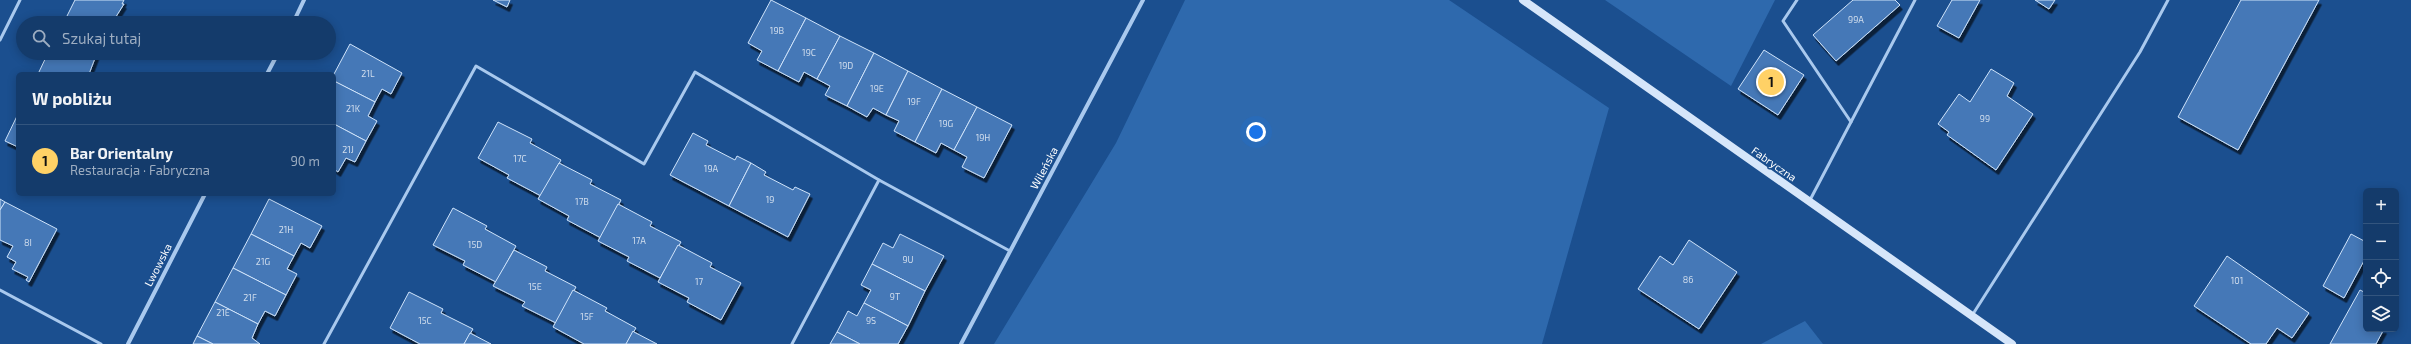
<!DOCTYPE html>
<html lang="pl">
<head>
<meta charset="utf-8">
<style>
  :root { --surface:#143b6b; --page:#214673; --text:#f1f3f6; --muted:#9dadc1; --line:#33557e; --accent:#ffd166 }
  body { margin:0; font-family:"Exo 2",sans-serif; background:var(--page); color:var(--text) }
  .controls { position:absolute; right:12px; bottom:12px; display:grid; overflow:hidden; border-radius:6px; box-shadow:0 2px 10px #0003 }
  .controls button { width:36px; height:36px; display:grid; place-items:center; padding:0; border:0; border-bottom:1px solid var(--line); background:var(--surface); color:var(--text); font:20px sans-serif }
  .you { position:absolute; left:1256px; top:132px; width:14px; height:14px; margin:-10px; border:3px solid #fff; border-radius:50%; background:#1a73e8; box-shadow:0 0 0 6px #1a73e833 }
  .badge { display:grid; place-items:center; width:26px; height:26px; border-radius:50%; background:var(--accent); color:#111; font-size:13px; font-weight:700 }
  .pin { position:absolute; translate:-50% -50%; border:2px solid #fff; box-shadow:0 1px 4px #0006 }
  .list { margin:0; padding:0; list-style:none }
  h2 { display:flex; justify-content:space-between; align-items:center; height:52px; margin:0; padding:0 16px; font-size:17px }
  h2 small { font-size:13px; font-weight:400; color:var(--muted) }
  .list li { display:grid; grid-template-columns:26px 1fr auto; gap:12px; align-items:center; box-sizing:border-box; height:72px; padding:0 16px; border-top:1px solid var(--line) }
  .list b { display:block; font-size:15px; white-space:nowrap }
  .list p { margin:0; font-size:13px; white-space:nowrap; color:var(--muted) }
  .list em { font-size:13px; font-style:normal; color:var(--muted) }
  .icon { flex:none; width:22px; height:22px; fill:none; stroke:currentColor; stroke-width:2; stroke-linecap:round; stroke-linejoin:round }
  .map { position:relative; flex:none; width:2411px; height:344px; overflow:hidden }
  .search { position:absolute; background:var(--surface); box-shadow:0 2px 10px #0003; left:16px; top:16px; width:320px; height:44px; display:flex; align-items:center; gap:10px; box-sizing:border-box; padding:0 14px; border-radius:22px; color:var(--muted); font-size:15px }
  .panel { position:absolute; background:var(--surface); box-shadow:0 2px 10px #0003; left:16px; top:72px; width:320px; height:124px; border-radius:6px }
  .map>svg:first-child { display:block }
</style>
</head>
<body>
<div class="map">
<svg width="2411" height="344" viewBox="0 0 2411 344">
  <defs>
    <filter id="shadow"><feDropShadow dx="2.5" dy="4.5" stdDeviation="0" flood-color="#0009"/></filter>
  </defs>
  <rect width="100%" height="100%" fill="#1b4f8f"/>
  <g fill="#2e69ad">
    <path d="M1185,0h264l160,108 -67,236h-548l122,-201z"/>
    <path d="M1605,0h170l-44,86z"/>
    <path d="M1805,321l18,23h-62z"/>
  </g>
  <g fill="#4478b7" stroke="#cfe3fa" filter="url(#shadow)">
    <path d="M75,0h49l-2,4h2l-12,19h-37l-9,-5z"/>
    <path d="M493,0h17l-3,7z"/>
    <path d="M771,0l35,18 -28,53 -21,-11 5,-9 -14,-8z"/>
    <path d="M1853,0h42l5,5 -64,56 -23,-26z"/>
    <path d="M1952,0h28l-21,38 -22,-12z"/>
    <path d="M2035,0h20l-6,9z"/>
    <path d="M2241,0h78l-81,150 -60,-33z"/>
    <path d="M66,18l9,5h-12z"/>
    <path d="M806,18l34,18 -23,43 -13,-7 -5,10 -21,-11z"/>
    <path d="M840,36l34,17 -27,53 -22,-11 5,-9 -13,-7z"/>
    <path d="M350,44l52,29 -11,21 -9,-5 -7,13 -41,-21v-7z"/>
    <path d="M1764,50l40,25 -26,40 -40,-26z"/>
    <path d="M48,53h49l-8,21h-51z"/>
    <path d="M874,53l34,18 -22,44 -13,-7 -6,9 -20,-11z"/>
    <path d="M1991,69l23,14 -7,13 26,18 -37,56 -49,-35 2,-3 -11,-8 21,-30 11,8z"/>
    <path d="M908,71l34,18 -27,53 -21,-11 5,-10 -13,-6z"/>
    <path d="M334,81l41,21 -7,14 9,5 -11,20 -32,-17z"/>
    <path d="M942,89l35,18 -23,43 -13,-7 -5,10 -21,-11z"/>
    <path d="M977,107l35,18 -28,53 -22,-11 5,-10 -13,-7z"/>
    <path d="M18,114v33l-13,-6z"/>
    <path d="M498,122l34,17 -2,4 31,17 -20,36 -34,-18 2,-3 -31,-17z"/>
    <path d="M334,124l32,17 -11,21 -9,-4 -8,14 -4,-3z"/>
    <path d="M693,133l15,8 -2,4 29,15 2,-4 14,7 -22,43 -59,-31z"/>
    <path d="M559,163l33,17 -2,4 31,16 -20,38 -34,-18 2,-4 -31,-17z"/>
    <path d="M751,163l15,9 -2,3 29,15 2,-3 15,7 -22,43 -59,-31z"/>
    <path d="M0,199l5,3 -5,8z"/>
    <path d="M269,199l53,27 -12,22 -9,-5 -7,13 -43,-22z"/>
    <path d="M5,202l52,27 -28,53 -3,-2 2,-3 -16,-8 4,-7 -9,-5 6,-11 -13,-6v-30z"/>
    <path d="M618,204l34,18 -2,4 31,16 -21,36 -33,-17 2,-4 -31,-16z"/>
    <path d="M453,208l34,18 -2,3 31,17 -20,36 -33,-17 2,-4 -32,-16z"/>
    <path d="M251,234l43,22 -7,13 10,5 -11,21 -53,-27z"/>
    <path d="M900,234l44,22 -19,35 -53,-27 11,-21 10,5z"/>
    <path d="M2351,234l15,8v15l-22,41 -21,-12z"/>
    <path d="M1689,240l48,32 -38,57 -61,-40 22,-33 13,9z"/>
    <path d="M678,245l34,18 -2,4 31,16 -20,37 -34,-18 2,-4 -31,-16z"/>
    <path d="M514,250l33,17 -2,4 31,16 -20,36 -34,-17 3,-4 -32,-16z"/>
    <path d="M2227,256l82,57 -17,25 -15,-10 -11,16h-15l-57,-38z"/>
    <path d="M872,264l53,27 -17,35 -44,-23 7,-13 -10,-5z"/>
    <path d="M233,268l53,27 -11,21 -10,-5 -7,13 -43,-22z"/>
    <path d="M573,290l34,18 -2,3 31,17 -10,16h-42l-31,-17z"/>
    <path d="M2360,290l6,3v36h18l-8,15h-46z"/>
    <path d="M409,292l34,17 -2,4 32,16 -9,15h-44l-30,-16z"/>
    <path d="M215,302l43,22 -6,14 8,6h-47l-16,-8z"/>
    <path d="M864,303l44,23 -10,18h-38l-23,-12 11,-21 9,5z"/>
    <path d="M633,331l1,1 23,12h-31z"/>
    <path d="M837,332l23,12h-30z"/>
    <path d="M470,333l21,11h-27z"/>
    <path d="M197,336l16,8h-20z"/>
  </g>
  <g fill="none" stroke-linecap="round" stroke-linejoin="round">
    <g stroke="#a9c9ee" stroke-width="3">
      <path d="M1797,0l-14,21 68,101"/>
      <path d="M0,40l20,-40"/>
      <path d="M1810,200l105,-200"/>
      <path d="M0,290l101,54"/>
      <path d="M1973,314l167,-262 28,-52"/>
      <path d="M324,344l152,-278 168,98 51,-92 184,108 131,71"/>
      <path d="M792,344l87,-164"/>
    </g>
    <g stroke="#a9c9ee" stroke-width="4">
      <path d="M293,23l11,-23"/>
      <path d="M267,74l11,-21"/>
      <path d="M128,344l77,-150"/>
      <path d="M961,344l182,-344"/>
    </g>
    <path stroke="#d6e6fa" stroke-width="8" d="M1523,0l489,344"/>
  </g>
  <g text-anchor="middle" stroke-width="3" stroke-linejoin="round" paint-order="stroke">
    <g font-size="9" fill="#d0dded">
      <text x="1856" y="23">99A</text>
      <text x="777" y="34">19B</text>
      <text x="809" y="56">19C</text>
      <text x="846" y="69">19D</text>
      <text x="368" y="77">21L</text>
      <text x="877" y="92">19E</text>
      <text x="914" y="105">19F</text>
      <text x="353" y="112">21K</text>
      <text x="1985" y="122">99</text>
      <text x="946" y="127">19G</text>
      <text x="983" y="141">19H</text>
      <text x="348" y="153">21J</text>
      <text x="520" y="162">17C</text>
      <text x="711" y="172">19A</text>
      <text x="770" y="203">19</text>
      <text x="582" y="205">17B</text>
      <text x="286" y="233">21H</text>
      <text x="639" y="244">17A</text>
      <text x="28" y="246">8I</text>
      <text x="475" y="248">15D</text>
      <text x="908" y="263">9U</text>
      <text x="263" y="265">21G</text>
      <text x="1688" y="283">86</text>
      <text x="2237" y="284">101</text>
      <text x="699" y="285">17</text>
      <text x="535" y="290">15E</text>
      <text x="895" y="300">9T</text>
      <text x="250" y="301">21F</text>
      <text x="223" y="316">21E</text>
      <text x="587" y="320">15F</text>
      <text x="425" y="324">15C</text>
      <text x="871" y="324">9S</text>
    </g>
    <g font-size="11" fill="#fff" stroke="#1b4f8f">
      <text transform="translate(1774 164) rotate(35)" y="4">Fabryczna</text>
      <text transform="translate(1044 168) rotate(-62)" y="4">Wileńska</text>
      <text transform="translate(158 265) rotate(-63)" y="4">Lwowska</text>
    </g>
  </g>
</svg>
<div class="controls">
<button>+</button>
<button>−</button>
<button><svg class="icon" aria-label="locate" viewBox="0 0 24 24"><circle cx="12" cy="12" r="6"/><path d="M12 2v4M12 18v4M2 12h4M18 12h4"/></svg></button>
<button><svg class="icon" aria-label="layers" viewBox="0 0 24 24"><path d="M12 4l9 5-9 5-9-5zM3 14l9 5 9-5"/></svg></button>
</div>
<div class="you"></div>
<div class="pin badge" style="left:1771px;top:82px">1</div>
<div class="search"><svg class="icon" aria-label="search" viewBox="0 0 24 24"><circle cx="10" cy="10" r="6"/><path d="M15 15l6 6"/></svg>Szukaj tutaj</div>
<section class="panel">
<h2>W pobliżu<small></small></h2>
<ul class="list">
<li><span class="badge">1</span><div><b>Bar Orientalny</b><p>Restauracja · Fabryczna</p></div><em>90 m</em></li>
</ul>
</section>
</div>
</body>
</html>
